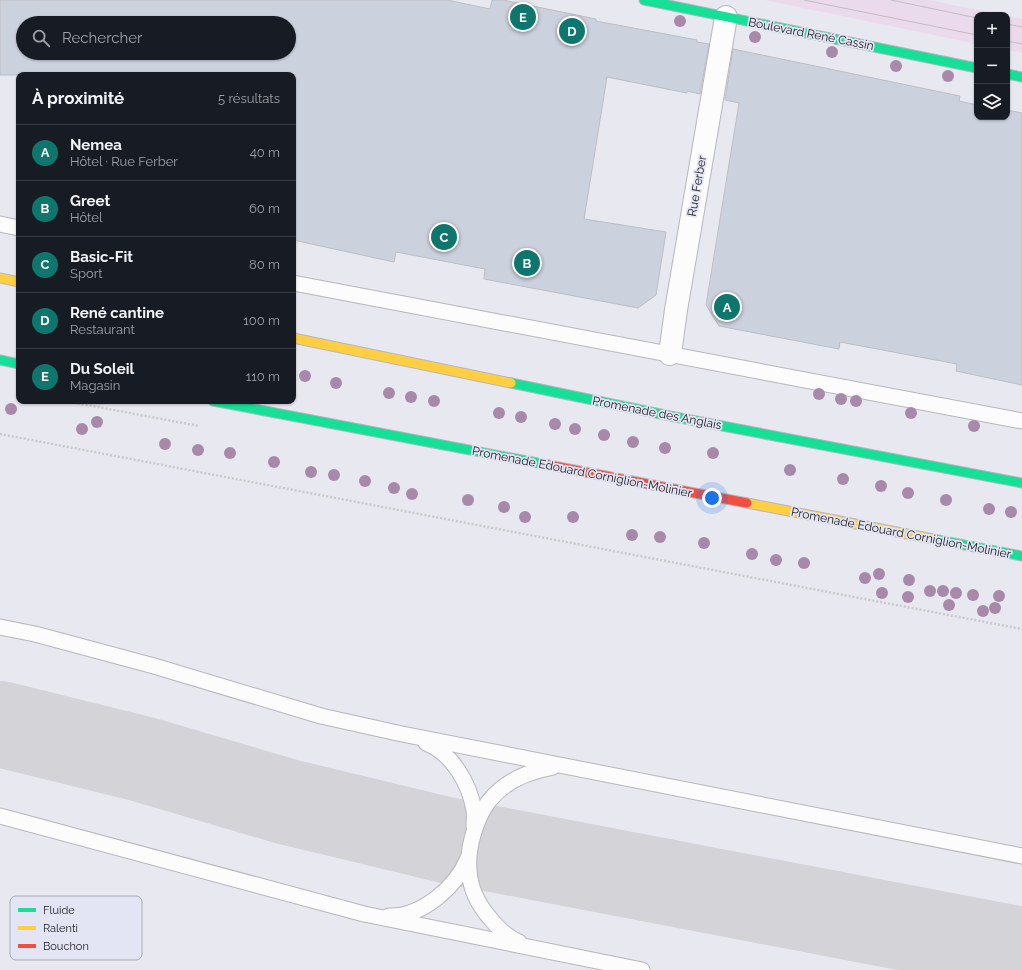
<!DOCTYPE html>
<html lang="fr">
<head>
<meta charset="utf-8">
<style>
  :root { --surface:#171b24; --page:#242831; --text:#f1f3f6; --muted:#9ea1a6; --line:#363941; --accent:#0f766e }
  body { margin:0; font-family:Raleway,sans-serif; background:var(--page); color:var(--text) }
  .controls { position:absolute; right:12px; top:12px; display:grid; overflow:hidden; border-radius:8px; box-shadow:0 1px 3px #0004 }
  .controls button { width:36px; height:36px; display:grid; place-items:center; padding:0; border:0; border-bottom:1px solid var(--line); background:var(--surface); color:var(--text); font:20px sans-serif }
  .you { position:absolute; left:712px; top:498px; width:14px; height:14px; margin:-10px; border:3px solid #fff; border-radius:50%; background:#1a73e8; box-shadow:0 0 0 6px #1a73e833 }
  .badge { display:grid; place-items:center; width:26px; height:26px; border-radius:50%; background:var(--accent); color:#fff; font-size:13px; font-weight:700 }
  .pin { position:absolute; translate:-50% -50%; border:2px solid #fff; box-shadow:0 1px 4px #0006 }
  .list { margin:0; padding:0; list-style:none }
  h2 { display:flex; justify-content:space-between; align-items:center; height:52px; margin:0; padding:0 16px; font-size:17px }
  h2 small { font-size:13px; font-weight:400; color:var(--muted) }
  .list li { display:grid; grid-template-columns:26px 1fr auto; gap:12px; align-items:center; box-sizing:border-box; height:56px; padding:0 16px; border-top:1px solid var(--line) }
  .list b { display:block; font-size:15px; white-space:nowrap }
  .list p { margin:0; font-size:13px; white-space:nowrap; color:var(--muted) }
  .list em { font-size:13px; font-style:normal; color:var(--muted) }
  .icon { flex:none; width:22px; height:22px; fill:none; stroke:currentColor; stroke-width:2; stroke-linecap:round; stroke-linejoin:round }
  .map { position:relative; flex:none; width:1022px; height:970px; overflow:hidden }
  .search { position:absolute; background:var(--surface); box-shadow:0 1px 3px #0004; left:16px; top:16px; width:280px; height:44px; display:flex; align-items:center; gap:10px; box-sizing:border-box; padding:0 14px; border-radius:22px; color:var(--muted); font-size:15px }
  .panel { position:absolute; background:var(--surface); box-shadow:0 1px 3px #0004; left:16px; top:72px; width:280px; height:332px; border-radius:8px }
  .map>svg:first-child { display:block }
</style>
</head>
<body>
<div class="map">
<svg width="1022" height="970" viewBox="0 0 1022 970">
  <rect width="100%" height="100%" fill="#e8e8f0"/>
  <g fill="#ebdaec">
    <path d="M765,0h164l73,15h-25v29z"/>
    <path d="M1007,16l15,3v34l-15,-3z"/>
  </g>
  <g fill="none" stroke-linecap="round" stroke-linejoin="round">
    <path stroke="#d3d3d8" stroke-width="86" d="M0,724l142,35 146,43 158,38 576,110"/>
  </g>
  <g fill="#ccd1de" stroke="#bdbec4" fill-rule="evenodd">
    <path d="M0,0h447l43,9 2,-9h11l93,19v2l101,19v2l12,2 -9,50 -13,-3v2l-80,-16 -23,142 82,13 -10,63 -18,13 -154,-29 1,-10 -89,-17 -2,10 -101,-22v-165h-293zM23,23h266v30h-266z"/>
    <path d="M733,49l227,47 -1,5 18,4v12h30v-7l15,3v272l-66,-14 1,-7 -117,-22 -1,7 -120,-23 -13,-21 33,-202 -14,-3z"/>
  </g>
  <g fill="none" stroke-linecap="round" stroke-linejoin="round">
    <g stroke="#b6b6bc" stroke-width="17">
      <g id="lane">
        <path d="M0,224l19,4"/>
        <path d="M293,283l729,138"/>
        <path d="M0,627l35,7 119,32 167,50 81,18 620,122"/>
        <path d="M426,743c26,10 44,41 48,68 1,5 0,10 0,15"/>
        <path d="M0,816l364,98 278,56"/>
        <path d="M389,916c33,1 67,-29 79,-58"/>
        <path d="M519,942c-13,-5 -22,-15 -30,-25 -11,-13 -19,-30 -20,-47 -2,-22 7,-52 20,-69 16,-20 40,-30 64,-34"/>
      </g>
    </g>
    <g stroke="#b6b6bc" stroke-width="24">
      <path id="street" d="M670,354l6,-44 50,-293"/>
    </g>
    <g stroke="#b6b6bc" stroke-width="11">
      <g id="fast">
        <path d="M644,0l333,68"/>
        <path d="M1007,74l15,3"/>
        <path d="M0,360l19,4"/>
        <path d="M511,383l164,34 347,66"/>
        <path d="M213,401l335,64"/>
        <path d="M933,539l89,17"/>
      </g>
    </g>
    <g stroke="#b6b6bc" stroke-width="11">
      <g id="slow">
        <path d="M0,278l19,4"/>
        <path d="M293,338l218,45"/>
        <path d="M747,503l186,36"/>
      </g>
    </g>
    <g stroke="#b6b6bc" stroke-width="11">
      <path id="jam" d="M548,465l199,38"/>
    </g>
    <g stroke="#c9c9cc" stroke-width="2.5" stroke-dasharray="2 2" stroke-linecap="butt">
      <path d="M66,401l133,25"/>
      <path d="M0,434l1022,195"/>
    </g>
    <use href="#lane" stroke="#fcfcfd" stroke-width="15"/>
    <use href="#street" stroke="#fcfcfd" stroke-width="22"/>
    <use href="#fast" stroke="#16e098" stroke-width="9"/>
    <use href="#slow" stroke="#ffcf43" stroke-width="9"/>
    <use href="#jam" stroke="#f24e42" stroke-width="9"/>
    <g stroke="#bebec0" stroke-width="1">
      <path d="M804,0l173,35"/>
      <path d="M891,0l86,18"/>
      <path d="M1007,24l15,3"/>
      <path d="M1007,41l15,3"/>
    </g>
  </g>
  <g fill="#a989a9">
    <circle cx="680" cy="21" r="6"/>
    <circle cx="755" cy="37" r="6"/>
    <circle cx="832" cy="52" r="6"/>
    <circle cx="896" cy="66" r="6"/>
    <circle cx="948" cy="76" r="6"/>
    <circle cx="305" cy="376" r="6"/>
    <circle cx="336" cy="383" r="6"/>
    <circle cx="389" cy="393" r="6"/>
    <circle cx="819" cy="394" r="6"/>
    <circle cx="411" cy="397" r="6"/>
    <circle cx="841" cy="399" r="6"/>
    <circle cx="434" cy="401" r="6"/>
    <circle cx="856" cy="401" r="6"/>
    <circle cx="11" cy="409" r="6"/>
    <circle cx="499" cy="413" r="6"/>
    <circle cx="911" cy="413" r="6"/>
    <circle cx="521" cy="417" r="6"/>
    <circle cx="97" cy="422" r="6"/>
    <circle cx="555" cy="424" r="6"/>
    <circle cx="974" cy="426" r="6"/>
    <circle cx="82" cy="429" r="6"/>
    <circle cx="575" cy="429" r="6"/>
    <circle cx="604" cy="435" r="6"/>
    <circle cx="633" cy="442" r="6"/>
    <circle cx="165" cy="444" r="6"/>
    <circle cx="665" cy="448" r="6"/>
    <circle cx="198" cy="450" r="6"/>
    <circle cx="230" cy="453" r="6"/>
    <circle cx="713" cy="453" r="6"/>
    <circle cx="274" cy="462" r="6"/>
    <circle cx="790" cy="470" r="6"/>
    <circle cx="311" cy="472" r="6"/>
    <circle cx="334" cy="475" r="6"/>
    <circle cx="843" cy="479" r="6"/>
    <circle cx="365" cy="481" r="6"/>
    <circle cx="881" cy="486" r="6"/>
    <circle cx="394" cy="488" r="6"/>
    <circle cx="908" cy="493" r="6"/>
    <circle cx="412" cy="494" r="6"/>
    <circle cx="468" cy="500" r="6"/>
    <circle cx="946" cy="500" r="6"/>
    <circle cx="504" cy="507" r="6"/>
    <circle cx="989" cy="509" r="6"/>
    <circle cx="1011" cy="512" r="6"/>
    <circle cx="525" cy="517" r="6"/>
    <circle cx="573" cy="517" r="6"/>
    <circle cx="632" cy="535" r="6"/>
    <circle cx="660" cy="537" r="6"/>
    <circle cx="704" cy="543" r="6"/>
    <circle cx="752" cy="554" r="6"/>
    <circle cx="776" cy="560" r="6"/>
    <circle cx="804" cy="563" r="6"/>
    <circle cx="879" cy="574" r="6"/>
    <circle cx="865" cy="578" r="6"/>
    <circle cx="909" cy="580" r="6"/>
    <circle cx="930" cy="591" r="6"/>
    <circle cx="943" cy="591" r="6"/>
    <circle cx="882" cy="593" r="6"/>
    <circle cx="956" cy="593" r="6"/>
    <circle cx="973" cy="595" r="6"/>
    <circle cx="999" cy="596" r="6"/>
    <circle cx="908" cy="597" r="6"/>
    <circle cx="949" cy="605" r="6"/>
    <circle cx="995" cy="608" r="6"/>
    <circle cx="983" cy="611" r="6"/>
  </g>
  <g text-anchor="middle" stroke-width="3.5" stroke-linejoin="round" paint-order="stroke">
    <g font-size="12" fill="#202026" stroke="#e4e5f4">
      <text transform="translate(811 34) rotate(11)" y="4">Boulevard René Cassin</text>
      <text transform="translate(697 186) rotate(-80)" y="4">Rue Ferber</text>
      <text transform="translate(657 413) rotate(11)" y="4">Promenade des Anglais</text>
      <text transform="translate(582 472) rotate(11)" y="4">Promenade Edouard Corniglion-Molinier</text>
      <text transform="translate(901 533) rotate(11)" y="4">Promenade Edouard Corniglion-Molinier</text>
    </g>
  </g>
  <rect x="10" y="896" width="132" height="64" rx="6" fill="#e4e5f4" stroke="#a9aab6" stroke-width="1"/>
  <rect x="18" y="908" width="18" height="4" fill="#16e098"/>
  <rect x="18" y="926" width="18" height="4" fill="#ffcf43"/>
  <rect x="18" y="944" width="18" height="4" fill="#f24e42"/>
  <g font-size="11" fill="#202026">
    <text x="43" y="914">Fluide</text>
    <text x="43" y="932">Ralenti</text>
    <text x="43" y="950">Bouchon</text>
  </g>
</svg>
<div class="controls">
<button>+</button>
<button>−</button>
<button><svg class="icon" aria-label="layers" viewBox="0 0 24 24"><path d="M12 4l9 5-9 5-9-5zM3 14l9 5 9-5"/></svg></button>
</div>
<div class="you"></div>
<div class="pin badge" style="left:727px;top:307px">A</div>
<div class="pin badge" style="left:527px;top:263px">B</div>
<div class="pin badge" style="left:444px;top:237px">C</div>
<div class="pin badge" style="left:572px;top:31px">D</div>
<div class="pin badge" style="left:523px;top:17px">E</div>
<div class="search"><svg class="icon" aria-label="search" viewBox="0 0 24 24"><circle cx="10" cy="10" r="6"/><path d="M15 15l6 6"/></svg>Rechercher</div>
<section class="panel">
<h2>À proximité<small>5 résultats</small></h2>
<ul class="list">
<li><span class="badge">A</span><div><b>Nemea</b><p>Hôtel · Rue Ferber</p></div><em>40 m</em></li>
<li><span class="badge">B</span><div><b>Greet</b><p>Hôtel</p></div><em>60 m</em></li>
<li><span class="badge">C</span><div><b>Basic-Fit</b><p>Sport</p></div><em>80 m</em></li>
<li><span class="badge">D</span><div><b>René cantine</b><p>Restaurant</p></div><em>100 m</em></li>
<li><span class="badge">E</span><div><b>Du Soleil</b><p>Magasin</p></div><em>110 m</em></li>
</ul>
</section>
</div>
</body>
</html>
